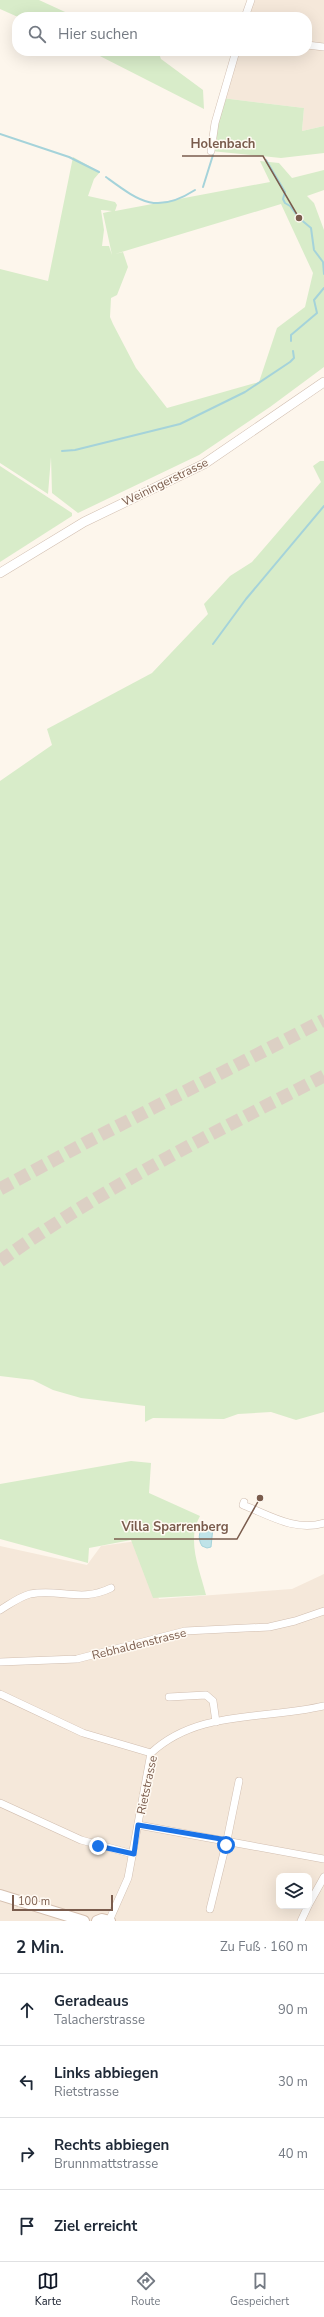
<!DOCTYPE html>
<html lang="de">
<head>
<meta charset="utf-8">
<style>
  :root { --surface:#fff; --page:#f6f6f7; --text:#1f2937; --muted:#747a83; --line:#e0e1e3; --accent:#111827 }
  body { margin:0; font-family:"Nunito Sans",sans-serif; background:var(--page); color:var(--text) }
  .controls { position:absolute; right:12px; bottom:12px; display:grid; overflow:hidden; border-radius:8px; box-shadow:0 4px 16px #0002 }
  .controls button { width:36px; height:36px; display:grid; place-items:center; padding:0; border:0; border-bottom:1px solid var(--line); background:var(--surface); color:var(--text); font:20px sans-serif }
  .scale { position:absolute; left:12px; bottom:10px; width:101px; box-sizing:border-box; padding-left:4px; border:2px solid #7a5c4d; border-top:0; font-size:11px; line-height:14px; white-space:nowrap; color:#7a5c4d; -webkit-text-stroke:3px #fffaf3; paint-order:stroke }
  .stop { position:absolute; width:12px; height:12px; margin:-9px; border:3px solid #1a73e8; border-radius:50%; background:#fff }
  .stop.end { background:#1a73e8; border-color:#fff; box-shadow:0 1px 4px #0008 }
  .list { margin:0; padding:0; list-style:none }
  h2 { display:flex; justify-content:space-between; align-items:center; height:52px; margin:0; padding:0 16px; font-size:17px }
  h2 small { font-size:13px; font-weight:400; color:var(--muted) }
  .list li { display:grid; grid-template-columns:26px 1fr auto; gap:12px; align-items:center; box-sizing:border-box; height:72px; padding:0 16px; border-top:1px solid var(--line) }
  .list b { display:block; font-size:15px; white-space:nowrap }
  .list p { margin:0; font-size:13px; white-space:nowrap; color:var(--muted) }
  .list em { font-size:13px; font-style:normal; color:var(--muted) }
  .icon { flex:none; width:22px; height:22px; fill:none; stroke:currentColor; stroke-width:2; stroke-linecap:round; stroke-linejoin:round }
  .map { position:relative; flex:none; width:324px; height:1921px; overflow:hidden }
  .search { position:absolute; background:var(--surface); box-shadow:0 4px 16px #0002; left:12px; right:12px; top:12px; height:44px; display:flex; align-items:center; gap:10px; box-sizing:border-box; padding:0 14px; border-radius:16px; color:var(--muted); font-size:15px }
  .sheet { height:340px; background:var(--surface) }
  nav { display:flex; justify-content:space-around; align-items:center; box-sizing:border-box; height:56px; border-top:1px solid var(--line); background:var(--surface); font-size:11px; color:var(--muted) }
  nav a { display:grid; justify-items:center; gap:2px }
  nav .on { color:var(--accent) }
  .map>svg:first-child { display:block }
</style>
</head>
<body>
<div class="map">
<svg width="324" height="1921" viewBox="0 0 324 1921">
  <rect width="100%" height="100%" fill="#fdf6ec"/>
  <g fill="#f5e8da" fill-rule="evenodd">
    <path d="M251,0h73v126l-22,5 2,-23 -82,-10 14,-47h71v-34h-62z"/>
    <path d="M137,1541l22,58 133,-10 32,-15v347h-324v-375l87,19 14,-19zM279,1876h30v30h-30z"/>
  </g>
  <g fill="#d8ecc9" fill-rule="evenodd">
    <path d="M0,0h39l37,17h-58l-18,-8z"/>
    <path d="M90,51h68l3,8 42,31 1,19z"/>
    <path d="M222,98l82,10 -2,23 22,-5v27l-43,5 -70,-7z"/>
    <path d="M73,157l27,15 -6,7 -6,17 27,6 2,3 -2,6 155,-29 -10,-21 19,2 13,15 32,-8v20l-17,6 7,7 10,27v137l-54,40 -71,48 -121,58 -26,-20 -1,-36 -3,37 -48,-31v-194l48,12zM281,204l32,69 -8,34 -28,21 -18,54 -92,26 -31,-40 -23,-44 -3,-7 1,-19 6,-3 11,-28 -5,-15 -8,2zM101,210l11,1 -9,2 9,42 -3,-9h-7l2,-16z"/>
    <path d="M320,461h4v951l-28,8 -25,-8 -33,2 -14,5 -71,-1 -8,4v-16l-64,-8 -28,-8 -20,-10 -33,-4v-595l52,-36 -5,-16 105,-56 56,-59 -4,-10 26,-28 22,-14 69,-80 -8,-16z"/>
    <path d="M0,466l72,47v3l-72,46z"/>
    <path d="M131,1461l20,2 -2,30 51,23c-14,24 0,54 6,79l-53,3 -22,-58 -42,8 -1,15 -88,-24v-55z"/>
  </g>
  <path fill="#bfe3e8" stroke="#a5d3da" d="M207,1524l6,3 -2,20 -4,1 -5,-2c-5,-8 -3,-18 5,-22z"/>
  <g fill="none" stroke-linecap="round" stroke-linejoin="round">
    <g stroke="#a5d3da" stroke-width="2">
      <path d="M0,134l69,23 30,15"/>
      <path d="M266,160l19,32 -2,7 2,4 5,3 9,12 12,10 3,22 9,12 1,12"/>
      <path d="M106,177c33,24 50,38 89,13"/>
      <path d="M203,187l10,-32"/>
      <path d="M291,341v-6l26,-22 -3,-13 10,-12"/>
      <path d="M62,451l13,-1 105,-26 65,-32 45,-30 4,-4 -1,-7"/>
      <path d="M213,644l33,-45 78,-93"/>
    </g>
    <g stroke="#dcd0c4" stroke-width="13" stroke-dasharray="13 6" stroke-linecap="butt">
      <path d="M0,1189l87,-47 237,-122"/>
      <path d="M0,1261c104,-74 211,-127 324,-185"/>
    </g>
    <g stroke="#d1beb0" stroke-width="8">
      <g id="minor">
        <path d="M245,17l6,-17"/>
        <path d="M307,45l17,2"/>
        <path d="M211,151l4,-28 21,-72"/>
        <path d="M244,1502l-1,3c26,10 52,27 81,18"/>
        <path d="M0,1610c10,-6 19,-13 30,-16 30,-6 50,9 81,-6"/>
        <path d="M0,1662l77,-3 108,-28 84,-4 26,-6 29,-10"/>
        <path d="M0,1694l83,39 68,20"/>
        <path d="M169,1697l37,-2 7,6 3,21"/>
        <path d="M0,1803l81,37 52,14"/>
        <path d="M138,1825l186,34"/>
        <path d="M309,1904l15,-27"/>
        <path d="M210,1909l17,-69 12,-59"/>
        <path d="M109,1921l19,-43 23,-125c47,-44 114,-33 173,-47"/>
        <path d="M301,1921l7,-15"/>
      </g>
    </g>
    <g stroke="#d1beb0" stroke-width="10">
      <path id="tertiary" d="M0,573l84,-51 120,-58 120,-82"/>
    </g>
    <g stroke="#d6c0b0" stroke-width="12">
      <g id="secondary">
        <path d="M0,1895l84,26"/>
        <path d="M97,1921l5,-2 8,2"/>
      </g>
    </g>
    <use href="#minor" stroke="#fff" stroke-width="7"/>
    <use href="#tertiary" stroke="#fff" stroke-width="9"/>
    <use href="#secondary" stroke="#fff" stroke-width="10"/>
  </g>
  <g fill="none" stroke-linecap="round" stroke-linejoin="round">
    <path stroke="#1a73e8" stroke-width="5" d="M98,1846l36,8 4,-29 89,15 -1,5"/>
  </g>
  <g text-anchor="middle" stroke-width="3" stroke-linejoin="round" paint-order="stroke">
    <g font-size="12" fill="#7a5c4d" stroke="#fffaf3">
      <text transform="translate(165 482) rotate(-26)" y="4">Weiningerstrasse</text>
      <text transform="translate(139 1644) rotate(-14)" y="4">Rebhaldenstrasse</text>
      <text transform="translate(147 1785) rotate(-78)" y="4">Rietstrasse</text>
    </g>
  </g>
  <path fill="none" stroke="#7a5c4d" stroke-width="1.5" d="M299 218L263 156H182M260 1498L237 1539H114"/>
  <g fill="#7a5c4d" stroke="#fffaf3" stroke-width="1.5">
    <circle cx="299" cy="218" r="4"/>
    <circle cx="260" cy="1498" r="4"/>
  </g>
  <g font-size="13" text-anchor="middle" font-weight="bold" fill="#7a5c4d" stroke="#fffaf3" stroke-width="3" stroke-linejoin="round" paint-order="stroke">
    <text x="223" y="148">Holenbach</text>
    <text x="175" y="1531">Villa Sparrenberg</text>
  </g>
</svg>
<div class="controls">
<button><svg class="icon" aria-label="layers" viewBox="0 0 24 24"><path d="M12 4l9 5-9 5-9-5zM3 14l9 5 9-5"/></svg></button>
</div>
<div class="scale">100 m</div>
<div class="stop" style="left:226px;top:1845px"></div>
<div class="stop end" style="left:98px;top:1846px"></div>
<div class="search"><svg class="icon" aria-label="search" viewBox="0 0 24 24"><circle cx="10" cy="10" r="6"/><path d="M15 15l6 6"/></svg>Hier suchen</div>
</div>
<section class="sheet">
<h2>2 Min.<small>Zu Fuß · 160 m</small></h2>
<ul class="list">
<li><svg class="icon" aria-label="ahead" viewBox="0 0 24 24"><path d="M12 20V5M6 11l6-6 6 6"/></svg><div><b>Geradeaus</b><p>Talacherstrasse</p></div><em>90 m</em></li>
<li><svg class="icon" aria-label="left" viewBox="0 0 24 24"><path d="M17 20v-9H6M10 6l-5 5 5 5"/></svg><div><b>Links abbiegen</b><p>Rietstrasse</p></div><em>30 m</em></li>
<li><svg class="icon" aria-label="right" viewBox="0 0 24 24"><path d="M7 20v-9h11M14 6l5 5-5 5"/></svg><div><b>Rechts abbiegen</b><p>Brunnmattstrasse</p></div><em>40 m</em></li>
<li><svg class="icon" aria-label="arrive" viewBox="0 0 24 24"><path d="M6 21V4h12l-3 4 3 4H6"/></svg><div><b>Ziel erreicht</b></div></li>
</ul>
</section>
<nav>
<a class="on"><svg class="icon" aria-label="map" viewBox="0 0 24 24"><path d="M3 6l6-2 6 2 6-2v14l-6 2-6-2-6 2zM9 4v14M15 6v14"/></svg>Karte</a>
<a><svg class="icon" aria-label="directions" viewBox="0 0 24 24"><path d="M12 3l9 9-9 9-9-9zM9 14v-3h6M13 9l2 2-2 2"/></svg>Route</a>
<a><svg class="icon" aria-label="saved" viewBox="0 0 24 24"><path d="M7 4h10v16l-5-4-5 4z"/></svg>Gespeichert</a>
</nav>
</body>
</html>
